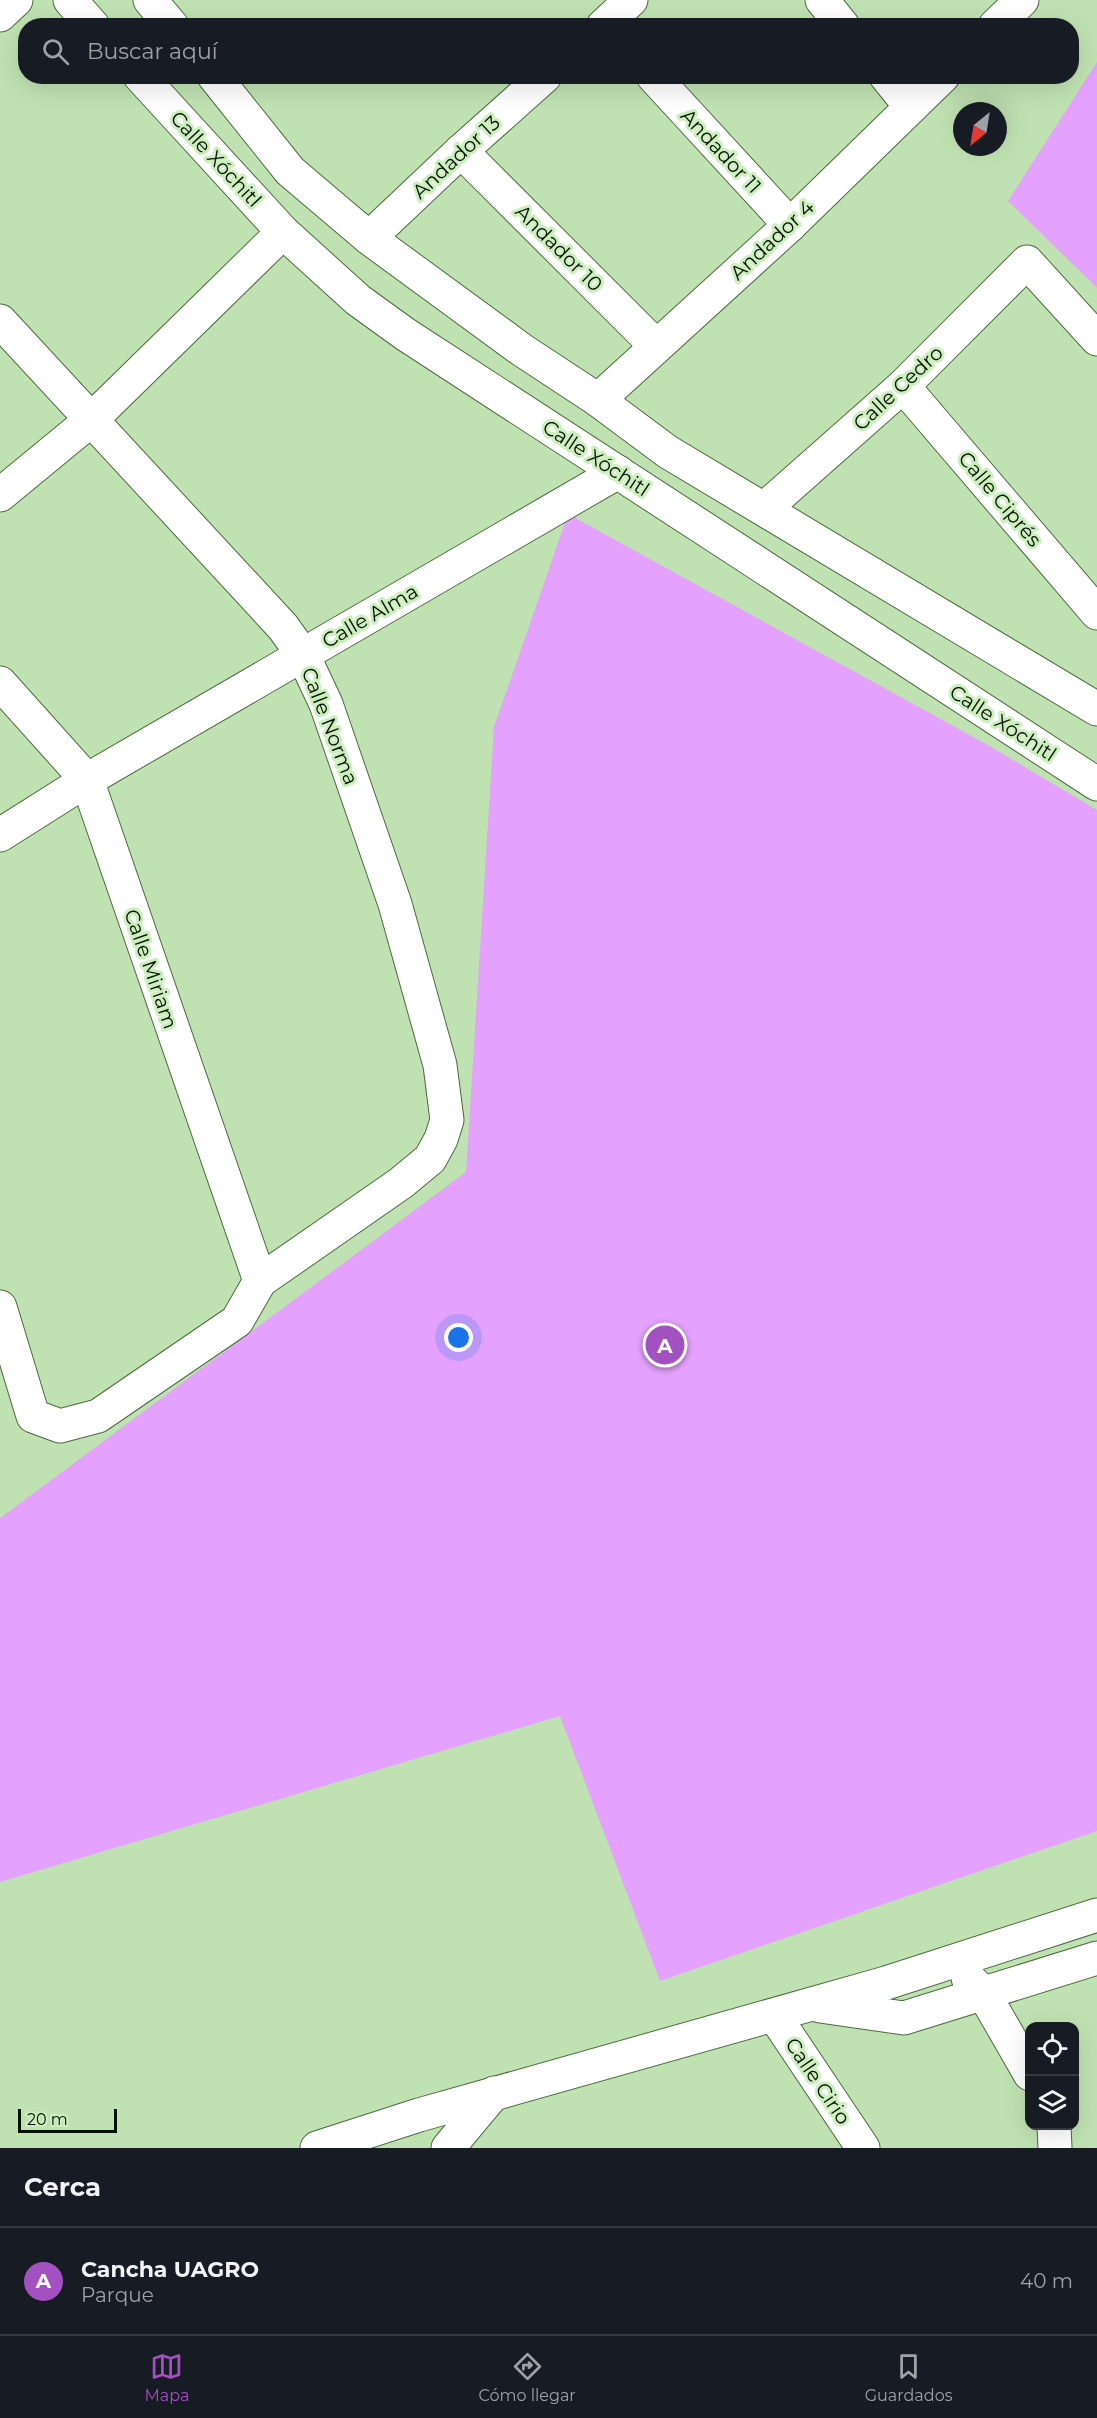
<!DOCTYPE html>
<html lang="es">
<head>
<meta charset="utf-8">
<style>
  :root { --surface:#171b24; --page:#242831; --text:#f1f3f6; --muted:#9ea1a6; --line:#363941; --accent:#a351c0 }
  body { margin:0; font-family:Montserrat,sans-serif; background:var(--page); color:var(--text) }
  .controls { position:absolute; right:18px; bottom:18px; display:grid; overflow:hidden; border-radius:12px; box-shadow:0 6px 24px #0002 }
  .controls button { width:54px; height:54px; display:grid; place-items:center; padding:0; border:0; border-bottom:2px solid var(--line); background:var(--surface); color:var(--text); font:30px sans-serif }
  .compass { position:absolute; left:953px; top:102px; width:54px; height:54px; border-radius:50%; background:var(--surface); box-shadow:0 6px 24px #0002; rotate:210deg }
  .scale { position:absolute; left:18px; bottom:15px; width:99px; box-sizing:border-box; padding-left:6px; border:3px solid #061002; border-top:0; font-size:16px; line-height:21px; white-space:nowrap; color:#061002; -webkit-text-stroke:4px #cdefbf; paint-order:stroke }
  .you { position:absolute; left:459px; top:1338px; width:21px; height:21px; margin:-15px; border:4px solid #fff; border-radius:50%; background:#1a73e8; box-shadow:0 0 0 9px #1a73e833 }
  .badge { display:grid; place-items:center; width:39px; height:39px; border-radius:50%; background:var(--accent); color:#fff; font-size:20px; font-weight:700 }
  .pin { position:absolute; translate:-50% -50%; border:3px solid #fff; box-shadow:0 2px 6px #0006 }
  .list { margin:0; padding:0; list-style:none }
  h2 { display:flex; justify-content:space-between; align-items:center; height:78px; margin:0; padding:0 24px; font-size:26px }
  h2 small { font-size:20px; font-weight:400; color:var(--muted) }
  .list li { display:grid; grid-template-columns:39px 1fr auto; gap:18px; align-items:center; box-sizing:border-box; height:108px; padding:0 24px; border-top:2px solid var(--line) }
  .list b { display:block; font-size:22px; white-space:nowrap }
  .list p { margin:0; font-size:20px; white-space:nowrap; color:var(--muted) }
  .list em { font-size:20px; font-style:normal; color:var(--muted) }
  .icon { flex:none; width:33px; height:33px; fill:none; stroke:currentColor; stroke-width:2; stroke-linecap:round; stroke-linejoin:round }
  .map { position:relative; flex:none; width:1097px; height:2148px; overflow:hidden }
  .search { position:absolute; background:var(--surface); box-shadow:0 6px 24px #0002; left:18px; right:18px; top:18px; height:66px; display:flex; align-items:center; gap:15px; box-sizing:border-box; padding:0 21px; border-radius:24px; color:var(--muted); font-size:22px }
  .sheet { height:186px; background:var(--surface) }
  nav { display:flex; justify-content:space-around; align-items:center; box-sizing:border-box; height:84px; border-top:2px solid var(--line); background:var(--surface); font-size:16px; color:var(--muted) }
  nav a { display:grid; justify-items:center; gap:3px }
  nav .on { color:var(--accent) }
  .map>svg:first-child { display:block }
</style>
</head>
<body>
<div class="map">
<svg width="1097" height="2148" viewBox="0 0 1097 2148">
  <rect width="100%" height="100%" fill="#c0e2b2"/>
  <g fill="#e4a1fd">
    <path d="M1097,62v226l-89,-87z"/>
    <path d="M568,514l418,230 111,66v1021l-437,150 -100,-265 -560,166v-364l466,-346 28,-445z"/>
  </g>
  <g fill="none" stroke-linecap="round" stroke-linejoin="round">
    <g stroke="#4c6a3f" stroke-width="35">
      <g id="minor">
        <path d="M70,0l23,26"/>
        <path d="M150,0l22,26"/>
        <path d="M822,0l21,26"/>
        <path d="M0,15l16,-15"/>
        <path d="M603,26l28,-26"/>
        <path d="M995,26l27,-26"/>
        <path d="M140,76l143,156 75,68 47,34 692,450"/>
        <path d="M214,76l76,95 79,67 153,112 76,50 70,52 429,257"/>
        <path d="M653,76l137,149"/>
        <path d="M886,76l25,31"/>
        <path d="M461,151l195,195"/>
        <path d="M369,238l92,-87 84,-75"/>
        <path d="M0,321l283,306 20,28 23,49 69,200 45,161 7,55 -6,19 -11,20 -29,24 -141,98 -23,40 -139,95 -38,10 -27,-10 -33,-109"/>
        <path d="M903,386l194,227"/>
        <path d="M598,400l192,-175 153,-149"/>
        <path d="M0,495l91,-75 192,-188"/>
        <path d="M764,509l139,-123 124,-124 70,77"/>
        <path d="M0,683l87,97 173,501"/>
        <path d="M0,835l87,-55 531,-308"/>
        <path d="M968,1978l16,16 46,80"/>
        <path d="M820,2006l84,12 193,-60"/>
        <path d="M774,2015l89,133"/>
        <path d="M1054,2126l1,22"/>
        <path d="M317,2148l102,-33 467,-132 211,-68"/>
        <path d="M448,2148l46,-55"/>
      </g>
    </g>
    <use href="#minor" stroke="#fff" stroke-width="33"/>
  </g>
  <g text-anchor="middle" stroke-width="6" stroke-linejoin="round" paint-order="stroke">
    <g font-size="20" fill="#061002" stroke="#cdefbf">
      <text transform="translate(721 151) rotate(47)" y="7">Andador 11</text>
      <text transform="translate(456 157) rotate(-43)" y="7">Andador 13</text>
      <text transform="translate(216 159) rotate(47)" y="7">Calle Xóchitl</text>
      <text transform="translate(772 240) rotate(-43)" y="7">Andador 4</text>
      <text transform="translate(559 248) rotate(45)" y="7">Andador 10</text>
      <text transform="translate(898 388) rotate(-43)" y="7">Calle Cedro</text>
      <text transform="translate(596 458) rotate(33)" y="7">Calle Xóchitl</text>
      <text transform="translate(1000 499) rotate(50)" y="7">Calle Ciprés</text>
      <text transform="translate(370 616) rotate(-30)" y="7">Calle Alma</text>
      <text transform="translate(1003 723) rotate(33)" y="7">Calle Xóchitl</text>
      <text transform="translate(330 726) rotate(69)" y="7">Calle Norma</text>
      <text transform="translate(151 969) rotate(71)" y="7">Calle Miriam</text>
      <text transform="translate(818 2081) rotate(56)" y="7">Calle Cirio</text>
    </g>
  </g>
</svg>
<div class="controls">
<button><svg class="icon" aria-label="locate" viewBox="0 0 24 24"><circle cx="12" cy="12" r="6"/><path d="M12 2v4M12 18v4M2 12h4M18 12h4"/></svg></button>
<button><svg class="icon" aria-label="layers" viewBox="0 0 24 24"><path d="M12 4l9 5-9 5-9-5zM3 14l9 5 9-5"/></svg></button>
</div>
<svg class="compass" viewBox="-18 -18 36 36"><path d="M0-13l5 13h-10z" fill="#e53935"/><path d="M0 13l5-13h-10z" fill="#9ea1a6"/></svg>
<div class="scale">20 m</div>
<div class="you"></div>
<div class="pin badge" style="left:665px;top:1345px">A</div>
<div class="search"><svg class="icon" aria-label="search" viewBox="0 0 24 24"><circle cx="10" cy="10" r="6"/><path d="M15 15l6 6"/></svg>Buscar aquí</div>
</div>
<section class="sheet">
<h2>Cerca<small></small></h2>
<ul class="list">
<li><span class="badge">A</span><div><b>Cancha UAGRO</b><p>Parque</p></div><em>40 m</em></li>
</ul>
</section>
<nav>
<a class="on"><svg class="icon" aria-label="map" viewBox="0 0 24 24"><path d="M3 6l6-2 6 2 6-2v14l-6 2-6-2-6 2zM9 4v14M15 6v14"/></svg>Mapa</a>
<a><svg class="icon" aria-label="directions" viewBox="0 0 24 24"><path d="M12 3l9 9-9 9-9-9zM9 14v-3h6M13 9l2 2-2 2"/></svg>Cómo llegar</a>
<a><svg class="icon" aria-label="saved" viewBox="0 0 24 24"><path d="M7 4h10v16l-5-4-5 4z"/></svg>Guardados</a>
</nav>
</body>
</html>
